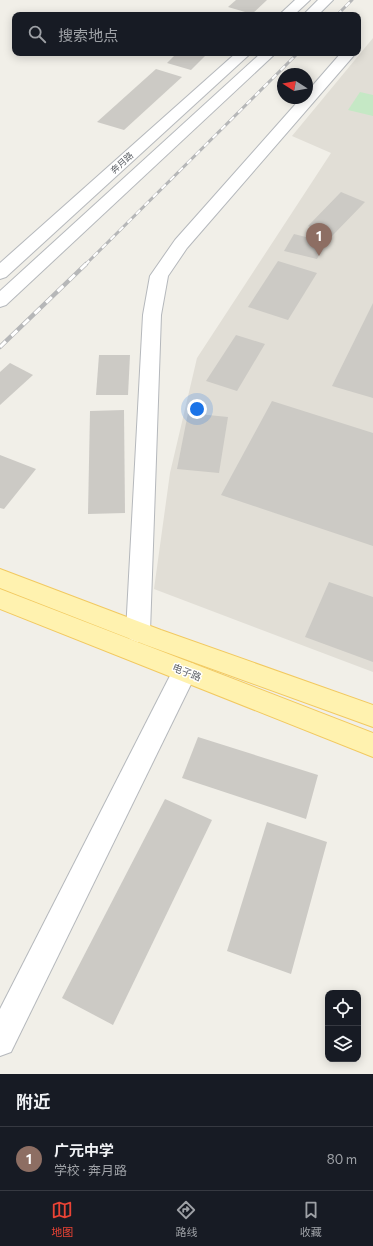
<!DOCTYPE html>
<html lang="zh">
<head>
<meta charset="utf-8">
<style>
  :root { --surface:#171b24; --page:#242831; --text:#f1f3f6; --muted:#9ea1a6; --line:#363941; --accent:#ea4335 }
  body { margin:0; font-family:Commissioner,"Noto Sans SC",sans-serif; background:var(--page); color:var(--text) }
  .controls { position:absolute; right:12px; bottom:12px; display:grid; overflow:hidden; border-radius:8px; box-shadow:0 2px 10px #0003 }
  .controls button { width:36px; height:36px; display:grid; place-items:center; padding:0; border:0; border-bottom:1px solid var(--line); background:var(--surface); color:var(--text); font:20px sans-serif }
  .compass { position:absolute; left:277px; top:68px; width:36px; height:36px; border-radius:50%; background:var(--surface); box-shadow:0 2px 10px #0003; rotate:281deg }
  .you { position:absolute; left:197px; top:409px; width:14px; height:14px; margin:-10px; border:3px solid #fff; border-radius:50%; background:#1a73e8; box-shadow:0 0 0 6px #1a73e833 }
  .badge { display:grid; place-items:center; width:26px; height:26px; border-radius:50%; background:var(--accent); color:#fff; font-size:13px; font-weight:700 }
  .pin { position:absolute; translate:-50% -33px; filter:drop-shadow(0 1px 2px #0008) }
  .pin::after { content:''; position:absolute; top:21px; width:14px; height:12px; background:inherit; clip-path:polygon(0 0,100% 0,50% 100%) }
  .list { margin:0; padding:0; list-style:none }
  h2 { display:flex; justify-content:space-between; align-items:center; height:52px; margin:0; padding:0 16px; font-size:17px }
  h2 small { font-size:13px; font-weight:400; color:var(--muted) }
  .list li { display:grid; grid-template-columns:26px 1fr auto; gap:12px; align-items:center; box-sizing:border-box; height:64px; padding:0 16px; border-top:1px solid var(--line) }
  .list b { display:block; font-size:15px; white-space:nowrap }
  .list p { margin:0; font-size:13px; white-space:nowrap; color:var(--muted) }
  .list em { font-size:13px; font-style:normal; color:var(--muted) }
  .icon { flex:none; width:22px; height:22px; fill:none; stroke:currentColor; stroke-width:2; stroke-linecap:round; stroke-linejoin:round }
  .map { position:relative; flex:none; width:373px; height:1074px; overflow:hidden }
  .search { position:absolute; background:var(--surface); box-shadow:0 2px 10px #0003; left:12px; right:12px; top:12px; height:44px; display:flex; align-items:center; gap:10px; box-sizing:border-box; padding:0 14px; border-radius:8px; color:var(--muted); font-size:15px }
  .sheet { height:116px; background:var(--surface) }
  nav { display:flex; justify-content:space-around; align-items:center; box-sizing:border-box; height:56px; border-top:1px solid var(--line); background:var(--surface); font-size:11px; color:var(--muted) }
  nav a { display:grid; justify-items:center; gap:2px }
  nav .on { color:var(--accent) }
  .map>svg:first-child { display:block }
</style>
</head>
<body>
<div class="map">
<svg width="373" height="1074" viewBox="0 0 373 1074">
  <rect width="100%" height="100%" fill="#f1efe8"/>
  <path fill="#e1ded6" d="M373,38v634l-219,-83 16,-116 27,-115 134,-205 -39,-17z"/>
  <path fill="#c5e8c5" d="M360,92l13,3v21l-25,-6z"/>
  <g fill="#cccac5">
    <path d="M236,0h31l-15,14 -24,-7z"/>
    <path d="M177,53h31l-17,17 -24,-7z"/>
    <path d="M156,69l26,8 -58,53 -27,-8z"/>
    <path d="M341,192l24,10 -33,34 -24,-10z"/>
    <path d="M294,234l32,8 -9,17 -33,-8z"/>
    <path d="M278,261l39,12 -29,47 -40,-13z"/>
    <path d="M373,303v95l-41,-12z"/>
    <path d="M236,335l29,9 -28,47 -31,-10z"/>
    <path d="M99,355h31l-2,40h-32z"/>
    <path d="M10,363l23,12 -33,30v-33z"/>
    <path d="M272,401l101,32v113l-152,-51z"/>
    <path d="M124,410l1,103 -37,1 2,-103z"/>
    <path d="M188,413l40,4 -9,56 -42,-4z"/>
    <path d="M0,455l36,14 -32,40 -4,-1z"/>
    <path d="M329,582l44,15v65l-68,-25z"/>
    <path d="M198,737l120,38 -12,44 -124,-41z"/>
    <path d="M165,799l47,21 -99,205 -51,-27z"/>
    <path d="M267,822l60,20 -36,132 -64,-23z"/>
  </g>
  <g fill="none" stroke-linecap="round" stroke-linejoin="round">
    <g stroke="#b5b8bc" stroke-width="2">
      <g id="minor">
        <path d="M341,53h15l-169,195 -19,28 -7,39 -11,317 -4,7 -8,3 -8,-3 -4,-7 17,-317 7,-39 25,-36 126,-142h6v-6z"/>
        <path d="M185,661l9,3 3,8 -186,380 -11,4v-47l176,-345z"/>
      </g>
    </g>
    <g stroke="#b5b8bc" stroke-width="2">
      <g id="tertiary">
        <path d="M295,0h15l-16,15h-15z"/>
        <path d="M318,0h15l-15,15h-15z"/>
        <path d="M236,53h15l-245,224 -6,2v-16z"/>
        <path d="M261,53h15l-270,252 -6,2v-16z"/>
      </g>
    </g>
    <g stroke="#f2c960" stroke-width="2">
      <g id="primary">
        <path d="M0,569l161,61 212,75v22l-227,-82 -146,-57z"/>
        <path d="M0,589l373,144v24l-373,-148z"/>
      </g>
    </g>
    <use href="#minor" fill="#fff" fill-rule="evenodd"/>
    <use href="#tertiary" fill="#fff" fill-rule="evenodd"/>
    <use href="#primary" fill="#fff2af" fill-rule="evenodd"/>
    <g stroke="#b6b7b8" stroke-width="3">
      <g id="rail-far1">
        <path d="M337,15l15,-15"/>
        <path d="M85,265l213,-212"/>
      </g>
    </g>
    <g stroke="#b6b7b8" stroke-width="4.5">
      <path id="rail" d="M0,347l86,-83"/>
    </g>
    <use href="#rail-far1" stroke="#fff" stroke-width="2" stroke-dasharray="6" stroke-linecap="butt"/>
    <use href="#rail" stroke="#fff" stroke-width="3" stroke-dasharray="8" stroke-linecap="butt"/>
  </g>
  <g text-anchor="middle" stroke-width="3" stroke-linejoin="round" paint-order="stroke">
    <g font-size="9" fill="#5f6368" stroke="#fff">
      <text transform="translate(122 163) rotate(-42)" y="3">奔月路</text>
    </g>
    <g font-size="10" fill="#5f6368" stroke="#fff">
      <text transform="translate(187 672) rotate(21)" y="4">电子路</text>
    </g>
  </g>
</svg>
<div class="controls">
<button><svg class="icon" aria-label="locate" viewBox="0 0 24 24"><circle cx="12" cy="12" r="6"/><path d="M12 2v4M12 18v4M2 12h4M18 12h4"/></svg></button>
<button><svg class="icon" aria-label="layers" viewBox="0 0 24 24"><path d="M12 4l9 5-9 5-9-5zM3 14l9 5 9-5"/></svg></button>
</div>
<svg class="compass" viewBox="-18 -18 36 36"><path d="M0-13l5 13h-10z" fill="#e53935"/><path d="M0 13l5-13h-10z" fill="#9ea1a6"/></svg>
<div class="you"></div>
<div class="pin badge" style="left:319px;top:256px;background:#8d6e63">1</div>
<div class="search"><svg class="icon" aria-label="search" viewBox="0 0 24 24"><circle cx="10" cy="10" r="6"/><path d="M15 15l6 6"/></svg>搜索地点</div>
</div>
<section class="sheet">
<h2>附近<small></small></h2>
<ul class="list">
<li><span class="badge" style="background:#8d6e63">1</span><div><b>广元中学</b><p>学校 · 奔月路</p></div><em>80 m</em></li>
</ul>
</section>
<nav>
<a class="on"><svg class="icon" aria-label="map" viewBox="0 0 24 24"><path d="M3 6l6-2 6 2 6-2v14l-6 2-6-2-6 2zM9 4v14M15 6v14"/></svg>地图</a>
<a><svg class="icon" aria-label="directions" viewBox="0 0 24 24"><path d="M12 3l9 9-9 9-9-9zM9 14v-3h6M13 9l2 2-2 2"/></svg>路线</a>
<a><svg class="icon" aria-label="saved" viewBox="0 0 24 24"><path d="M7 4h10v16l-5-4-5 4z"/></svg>收藏</a>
</nav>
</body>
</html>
